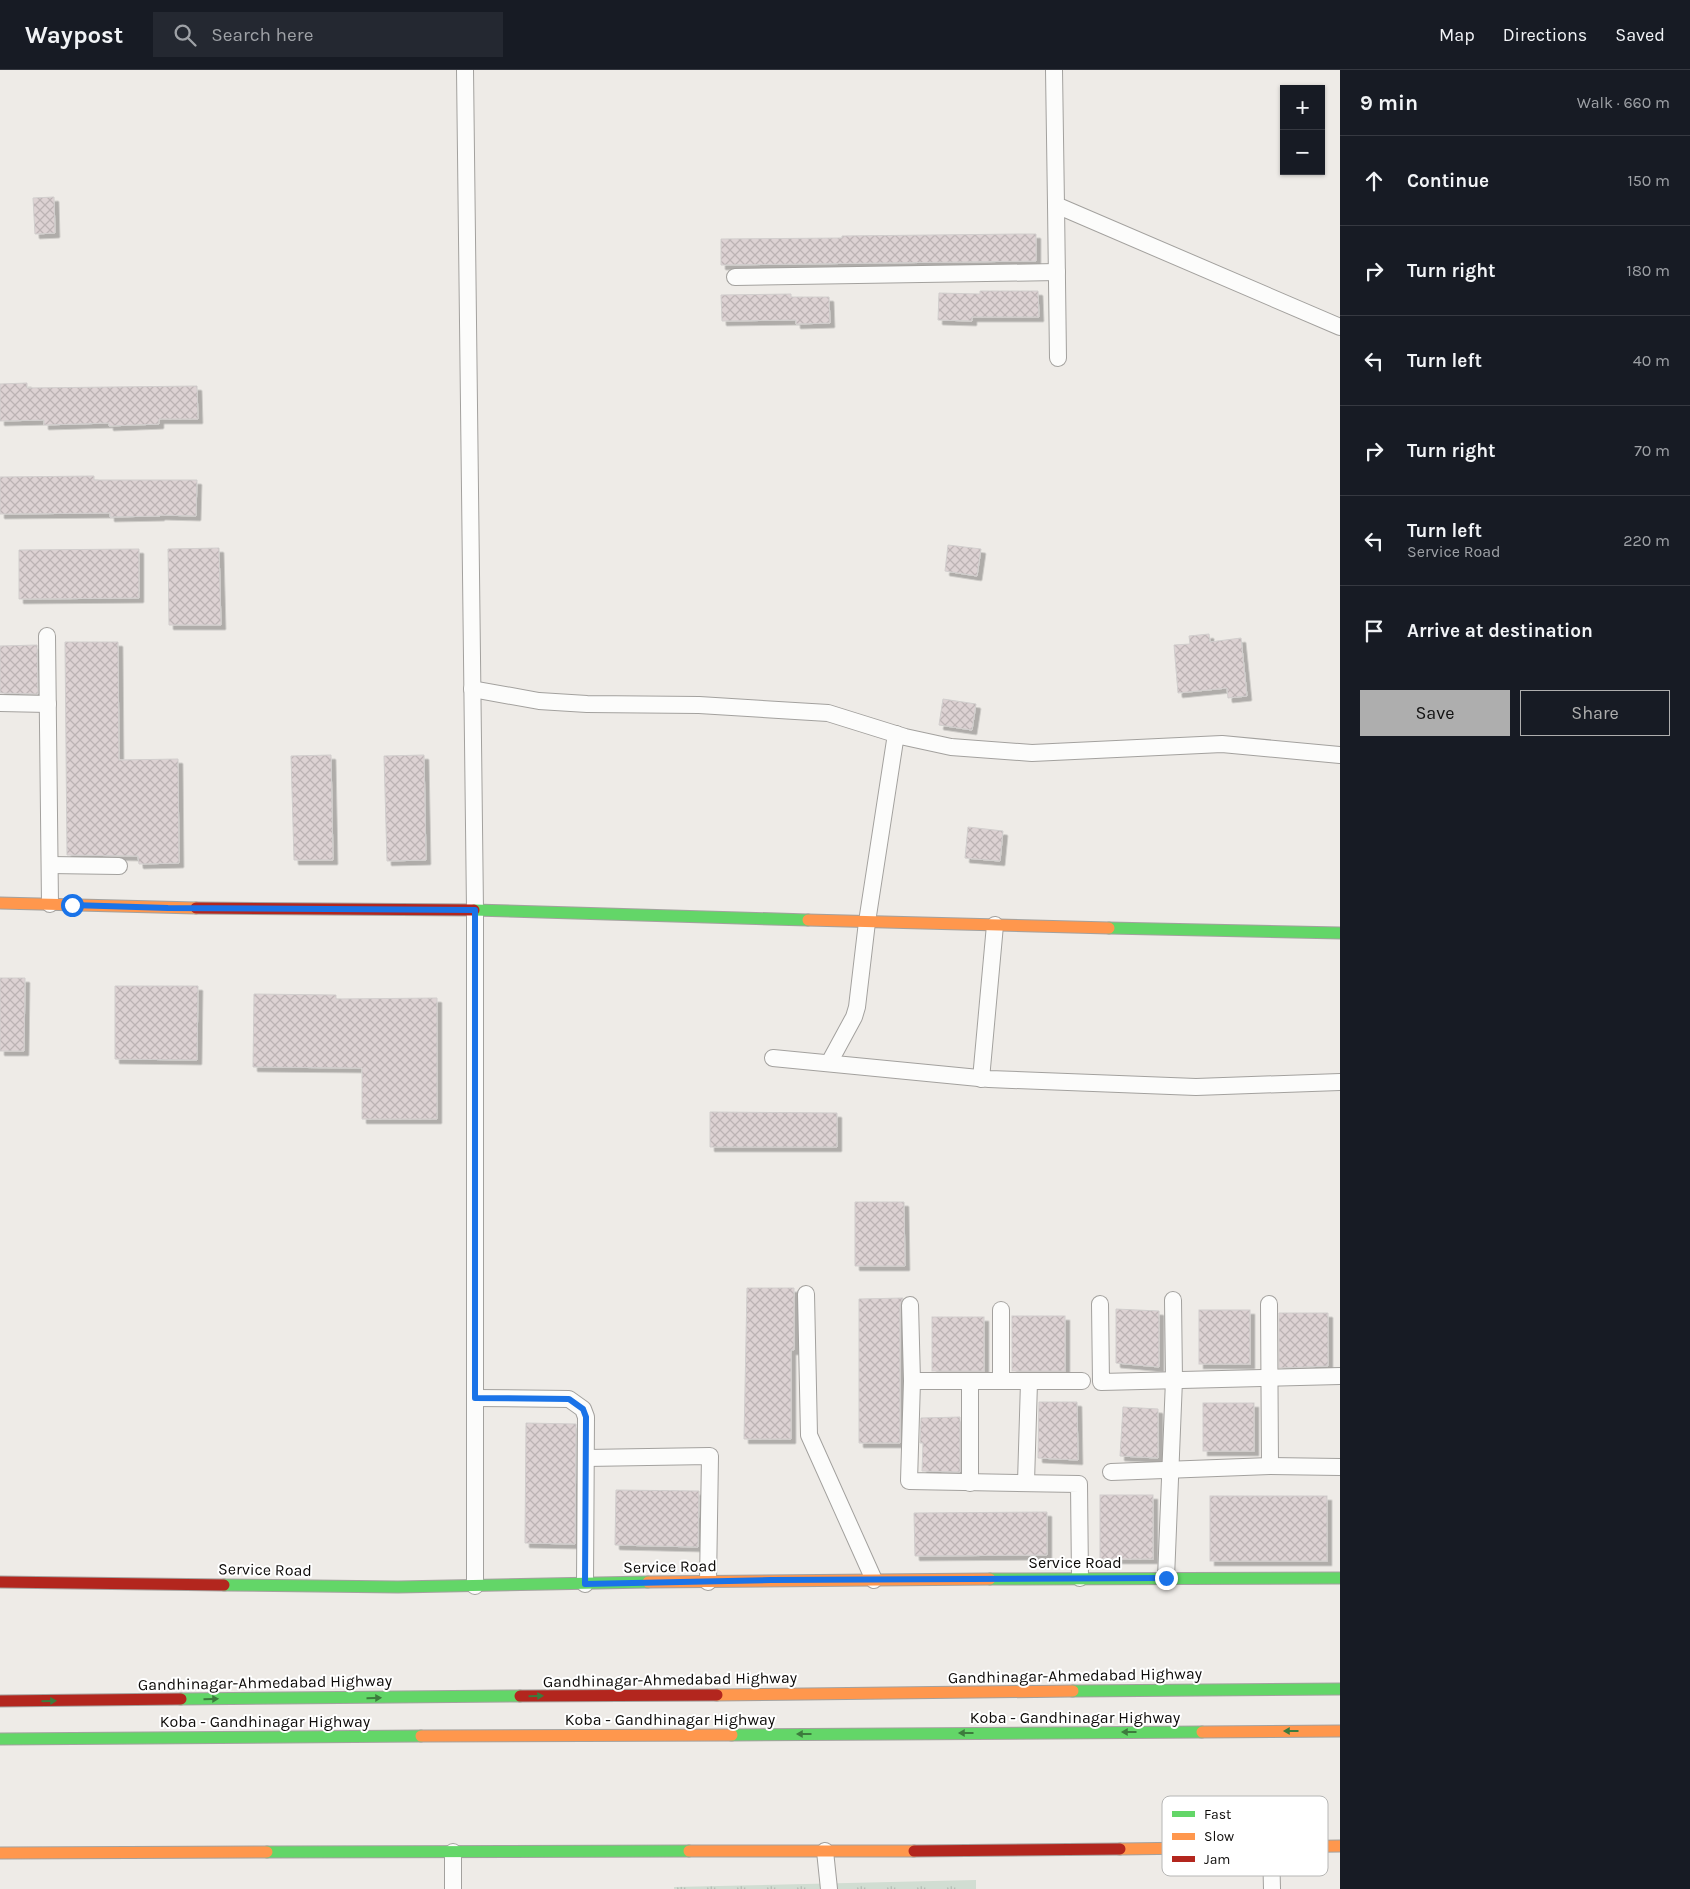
<!DOCTYPE html>
<html lang="en">
<head>
<meta charset="utf-8">
<style>
  :root { --surface:#171b24; --page:#242831; --text:#f1f3f6; --muted:#9ea1a6; --line:#363941; --accent:#aeaeae }
  body { margin:0; font-family:Karla,sans-serif; background:var(--page); color:var(--text) }
  .controls { position:absolute; right:15px; top:15px; display:grid; overflow:hidden; border-radius:0px; box-shadow:0 1px 4px #0004 }
  .controls button { width:45px; height:45px; display:grid; place-items:center; padding:0; border:0; border-bottom:1px solid var(--line); background:var(--surface); color:var(--text); font:25px sans-serif }
  .stop { position:absolute; width:15px; height:15px; margin:-11px; border:4px solid #1a73e8; border-radius:50%; background:#fff }
  .stop.end { background:#1a73e8; border-color:#fff; box-shadow:0 1px 5px #0008 }
  .list { margin:0; padding:0; list-style:none }
  h2 { display:flex; justify-content:space-between; align-items:center; height:65px; margin:0; padding:0 20px; font-size:21px }
  h2 small { font-size:16px; font-weight:400; color:var(--muted) }
  .list li { display:grid; grid-template-columns:32px 1fr auto; gap:15px; align-items:center; box-sizing:border-box; height:90px; padding:0 20px; border-top:1px solid var(--line) }
  .list b { display:block; font-size:19px; white-space:nowrap }
  .list p { margin:0; font-size:16px; white-space:nowrap; color:var(--muted) }
  .list em { font-size:16px; font-style:normal; color:var(--muted) }
  .actions { display:flex; gap:10px; padding:15px 20px }
  .actions a { flex:1; padding:11px 0; border:1px solid var(--accent); border-radius:0px; text-align:center; font-size:18px; color:var(--accent) }
  .actions .main { background:var(--accent); color:#111 }
  .icon { flex:none; width:28px; height:28px; fill:none; stroke:currentColor; stroke-width:2; stroke-linecap:round; stroke-linejoin:round }
  .map { position:relative; flex:none; width:1340px; height:1819px; overflow:hidden }
  header { display:flex; align-items:center; gap:30px; box-sizing:border-box; height:70px; padding:0 25px; background:var(--surface); border-bottom:1px solid var(--line) }
  header strong { font-size:24px }
  nav { display:flex; gap:28px; margin-inline-start:auto; font-size:18px }
  .search { width:350px; height:45px; background:var(--page); display:flex; align-items:center; gap:12px; box-sizing:border-box; padding:0 18px; border-radius:0px; color:var(--muted); font-size:19px }
  main { display:flex }
  aside { flex:1; background:var(--surface) }
  .map>svg:first-child { display:block }
</style>
</head>
<body>
<header>
<strong>Waypost</strong>
<div class="search"><svg class="icon" aria-label="search" viewBox="0 0 24 24"><circle cx="10" cy="10" r="6"/><path d="M15 15l6 6"/></svg>Search here</div>
<nav><a>Map</a><a>Directions</a><a>Saved</a></nav>
</header>
<main>
<div class="map">
<svg width="1340" height="1819" viewBox="0 0 1340 1819">
  <defs>
    <pattern id="park-tufts" width="24" height="20" patternUnits="userSpaceOnUse" patternTransform="scale(1.25)"><rect width="24" height="20" fill="#d1ddd2"/><path d="M3 7l-1-3M5 7V3M7 7l1-3M15 17l-1-3M17 17v-4M19 17l1-3" fill="none" stroke="#b2bcb3"/></pattern>
    <pattern id="building-cross-hatch" width="8" height="8" patternUnits="userSpaceOnUse" patternTransform="scale(1.25)"><rect width="8" height="8" fill="#ddd2d3"/><path d="M0 0l8 8M0 8l8-8" fill="none" stroke="#bcb3b4"/></pattern>
    <filter id="shadow"><feDropShadow dx="4.5" dy="4.5" stdDeviation="0" flood-color="#0004"/></filter>
  </defs>
  <rect width="100%" height="100%" fill="#eeebe7"/>
  <path fill="url(#park-tufts)" d="M976,1810v9h-302v-2z"/>
  <g fill="url(#building-cross-hatch)" stroke="#d1cecd" filter="url(#shadow)">
    <path d="M54,127l1,36 -20,1 -2,-36z"/>
    <path d="M1019,164h17v27l-315,4v-26l121,-1v-2z"/>
    <path d="M980,221h58l1,26h-67v4l-34,-1 1,-27 41,1z"/>
    <path d="M791,224v3h38l1,26 -34,1v-4l-74,1 -1,-26z"/>
    <path d="M27,313v5l170,-2 1,33h-39v5l-50,2v-3l-65,2v-5l-44,1v-37z"/>
    <path d="M94,406v4h103l-1,36 -36,-1v1l-50,1v-4l-110,1v-37z"/>
    <path d="M948,475l33,4 -4,27 -32,-5z"/>
    <path d="M219,478l2,77h-52l-1,-76z"/>
    <path d="M139,479v49l-120,1v-49z"/>
    <path d="M1209,564l1,8 31,-4 6,58 -19,2 -1,-10 -49,5 -4,-48 16,-1 -1,-8z"/>
    <path d="M65,572h53l1,118 59,-1 1,104 -40,1 -1,-8 -71,-1z"/>
    <path d="M37,575l1,49 -38,-1v-47z"/>
    <path d="M943,629l33,5 -4,26 -33,-5z"/>
    <path d="M331,685l2,105h-39l-3,-104z"/>
    <path d="M424,685l2,105 -39,1 -3,-105z"/>
    <path d="M968,757l35,4 -3,30 -35,-3z"/>
    <path d="M0,908h25l-1,73h-24z"/>
    <path d="M115,916h83l-1,74 -82,-1z"/>
    <path d="M254,924l82,1v4l101,-1v121h-75v-51l-109,-1z"/>
    <path d="M710,1042l127,1v34h-127z"/>
    <path d="M855,1132h49l1,64h-50z"/>
    <path d="M747,1218h47v62h-3v89h-47z"/>
    <path d="M903,1228l-3,7v138h-41v-144z"/>
    <path d="M1116,1239l43,2v56l-43,-4z"/>
    <rect x="1199" y="1240" width="51" height="54"/>
    <path d="M1279,1243h49v53l-49,2z"/>
    <rect x="1012" y="1246" width="53" height="55"/>
    <rect x="932" y="1247" width="52" height="54"/>
    <path d="M1039,1332h38l1,58 -40,-2z"/>
    <rect x="1203" y="1333" width="51" height="48"/>
    <path d="M1123,1337l35,2v49l-38,-2z"/>
    <path d="M960,1347v55l-38,-1 1,-28h-3l1,-25z"/>
    <path d="M526,1353l50,1 -1,120 -50,-1z"/>
    <path d="M616,1420l83,1 -1,56 -83,-2z"/>
    <rect x="1100" y="1425" width="53" height="64"/>
    <rect x="1210" y="1426" width="117" height="65"/>
    <path d="M1047,1442v43l-132,1 -1,-43z"/>
  </g>
  <g fill="none" stroke-linecap="round" stroke-linejoin="round">
    <g stroke="#a3a19e" stroke-width="18">
      <g id="street">
        <path d="M465,0l10,840v676"/>
        <path d="M1054,0l2,135 284,122"/>
        <path d="M1056,135l2,153"/>
        <path d="M735,207l322,-5"/>
        <path d="M47,566l3,268"/>
        <path d="M472,619l67,12 48,3 112,1 129,8 77,24 46,10 81,6 190,-9 118,11"/>
        <path d="M0,633l48,1"/>
        <path d="M50,795l69,1"/>
        <path d="M773,988l216,21 207,8 144,-5"/>
        <path d="M829,993l25,-46 3,-10 10,-85 29,-188"/>
        <path d="M981,1009l14,-154"/>
        <path d="M806,1224l3,141 65,145"/>
        <path d="M1100,1234l1,78 239,-6"/>
        <path d="M1269,1234l1,162"/>
        <path d="M910,1235l2,76"/>
        <path d="M1001,1240v71"/>
        <path d="M475,1328l94,1 14,10 3,8 -1,167"/>
        <path d="M586,1388l124,-2 -2,126"/>
        <path d="M1111,1402l159,-6 70,1"/>
        <path d="M1026,1412l3,-100"/>
        <path d="M970,1413v-102"/>
        <path d="M1080,1508l-1,-94 -170,-3 3,-100h170"/>
        <path d="M1166,1508l8,-198 -1,-80"/>
        <path d="M1271,1777l1,42"/>
        <path d="M825,1781l4,38"/>
        <path d="M453,1782v37"/>
      </g>
    </g>
    <g stroke="#a3a19e" stroke-width="13">
      <g id="fast">
        <path d="M474,840l334,10"/>
        <path d="M1109,858l231,5"/>
        <path d="M990,1509l350,-1"/>
        <path d="M224,1515l174,2 250,-5"/>
        <path d="M1073,1621l267,-2"/>
        <path d="M181,1629l339,-3"/>
        <path d="M732,1665l470,-3"/>
        <path d="M0,1669l421,-3"/>
        <path d="M267,1782l422,-1"/>
      </g>
    </g>
    <g stroke="#a3a19e" stroke-width="13">
      <g id="slow">
        <path d="M0,833l196,5"/>
        <path d="M808,850l301,8"/>
        <path d="M648,1512l342,-3"/>
        <path d="M717,1625l356,-4"/>
        <path d="M1202,1662l138,-1"/>
        <path d="M421,1666l311,-1"/>
        <path d="M1120,1779l220,-3"/>
        <path d="M689,1781h225"/>
        <path d="M0,1783l267,-1"/>
      </g>
    </g>
    <g stroke="#a3a19e" stroke-width="13">
      <g id="jam">
        <path d="M196,838l278,2"/>
        <path d="M0,1512l224,3"/>
        <path d="M520,1626l197,-1"/>
        <path d="M0,1631l181,-2"/>
        <path d="M914,1781l206,-2"/>
      </g>
    </g>
    <use href="#street" stroke="#fcfcfb" stroke-width="16"/>
    <use href="#fast" stroke="#63d668" stroke-width="11"/>
    <use href="#slow" stroke="#ff974d" stroke-width="11"/>
    <use href="#jam" stroke="#b3261e" stroke-width="11"/>
  </g>
  <defs><path id="oneway-solid" d="M-6-.8H1V-3.2L6.5 0L1 3.2V.8H-6Z" transform="scale(1.25)"/></defs>
  <g fill="#3c7b3d">
    <use href="#oneway-solid" transform="translate(536 1626) rotate(-1)"/>
    <use href="#oneway-solid" transform="translate(374 1628) rotate(-1)"/>
    <use href="#oneway-solid" transform="translate(211 1629) rotate(-1)"/>
    <use href="#oneway-solid" transform="translate(49 1631) rotate(-1)"/>
    <use href="#oneway-solid" transform="translate(1291 1661) rotate(180)"/>
    <use href="#oneway-solid" transform="translate(1129 1662) rotate(180)"/>
    <use href="#oneway-solid" transform="translate(966 1663) rotate(180)"/>
    <use href="#oneway-solid" transform="translate(804 1664) rotate(180)"/>
  </g>
  <g fill="none" stroke-linecap="round" stroke-linejoin="round">
    <path stroke="#1a73e8" stroke-width="6" d="M72,835l96,3 307,2v488l94,1 14,10 3,8 -1,167 186,-4 395,-2"/>
  </g>
  <g text-anchor="middle" stroke-width="4" stroke-linejoin="round" paint-order="stroke">
    <g font-size="16" fill="#0d0b09" stroke="#fff">
      <text x="1075" y="1498">Service Road</text>
      <text transform="translate(670 1496) rotate(-1)" y="6">Service Road</text>
      <text transform="translate(265 1499) rotate(1)" y="6">Service Road</text>
      <text transform="translate(1075 1605) rotate(-1)" y="6">Gandhinagar-Ahmedabad Highway</text>
      <text transform="translate(670 1609) rotate(-1)" y="6">Gandhinagar-Ahmedabad Highway</text>
      <text transform="translate(265 1612) rotate(-1)" y="6">Gandhinagar-Ahmedabad Highway</text>
      <text x="1075" y="1653">Koba - Gandhinagar Highway</text>
      <text x="670" y="1655">Koba - Gandhinagar Highway</text>
      <text x="265" y="1657">Koba - Gandhinagar Highway</text>
    </g>
  </g>
  <rect x="1162" y="1726" width="166" height="80" rx="8" fill="#fff" stroke="#b6b6b5" stroke-width="1"/>
  <rect x="1172" y="1741" width="23" height="6" fill="#63d668"/>
  <rect x="1172" y="1763" width="23" height="7" fill="#ff974d"/>
  <rect x="1172" y="1786" width="23" height="6" fill="#b3261e"/>
  <g font-size="14" fill="#0d0b09">
    <text x="1204" y="1749">Fast</text>
    <text x="1204" y="1771">Slow</text>
    <text x="1204" y="1794">Jam</text>
  </g>
</svg>
<div class="controls">
<button>+</button>
<button>−</button>
</div>
<div class="stop" style="left:72px;top:835px"></div>
<div class="stop end" style="left:1166px;top:1508px"></div>
</div>
<aside>
<h2>9 min<small>Walk · 660 m</small></h2>
<ul class="list">
<li><svg class="icon" aria-label="ahead" viewBox="0 0 24 24"><path d="M12 20V5M6 11l6-6 6 6"/></svg><div><b>Continue</b></div><em>150 m</em></li>
<li><svg class="icon" aria-label="right" viewBox="0 0 24 24"><path d="M7 20v-9h11M14 6l5 5-5 5"/></svg><div><b>Turn right</b></div><em>180 m</em></li>
<li><svg class="icon" aria-label="left" viewBox="0 0 24 24"><path d="M17 20v-9H6M10 6l-5 5 5 5"/></svg><div><b>Turn left</b></div><em>40 m</em></li>
<li><svg class="icon" aria-label="right" viewBox="0 0 24 24"><path d="M7 20v-9h11M14 6l5 5-5 5"/></svg><div><b>Turn right</b></div><em>70 m</em></li>
<li><svg class="icon" aria-label="left" viewBox="0 0 24 24"><path d="M17 20v-9H6M10 6l-5 5 5 5"/></svg><div><b>Turn left</b><p>Service Road</p></div><em>220 m</em></li>
<li><svg class="icon" aria-label="arrive" viewBox="0 0 24 24"><path d="M6 21V4h12l-3 4 3 4H6"/></svg><div><b>Arrive at destination</b></div></li>
</ul>
<div class="actions"><a class="main">Save</a><a>Share</a></div>
</aside>
</main>
</body>
</html>
